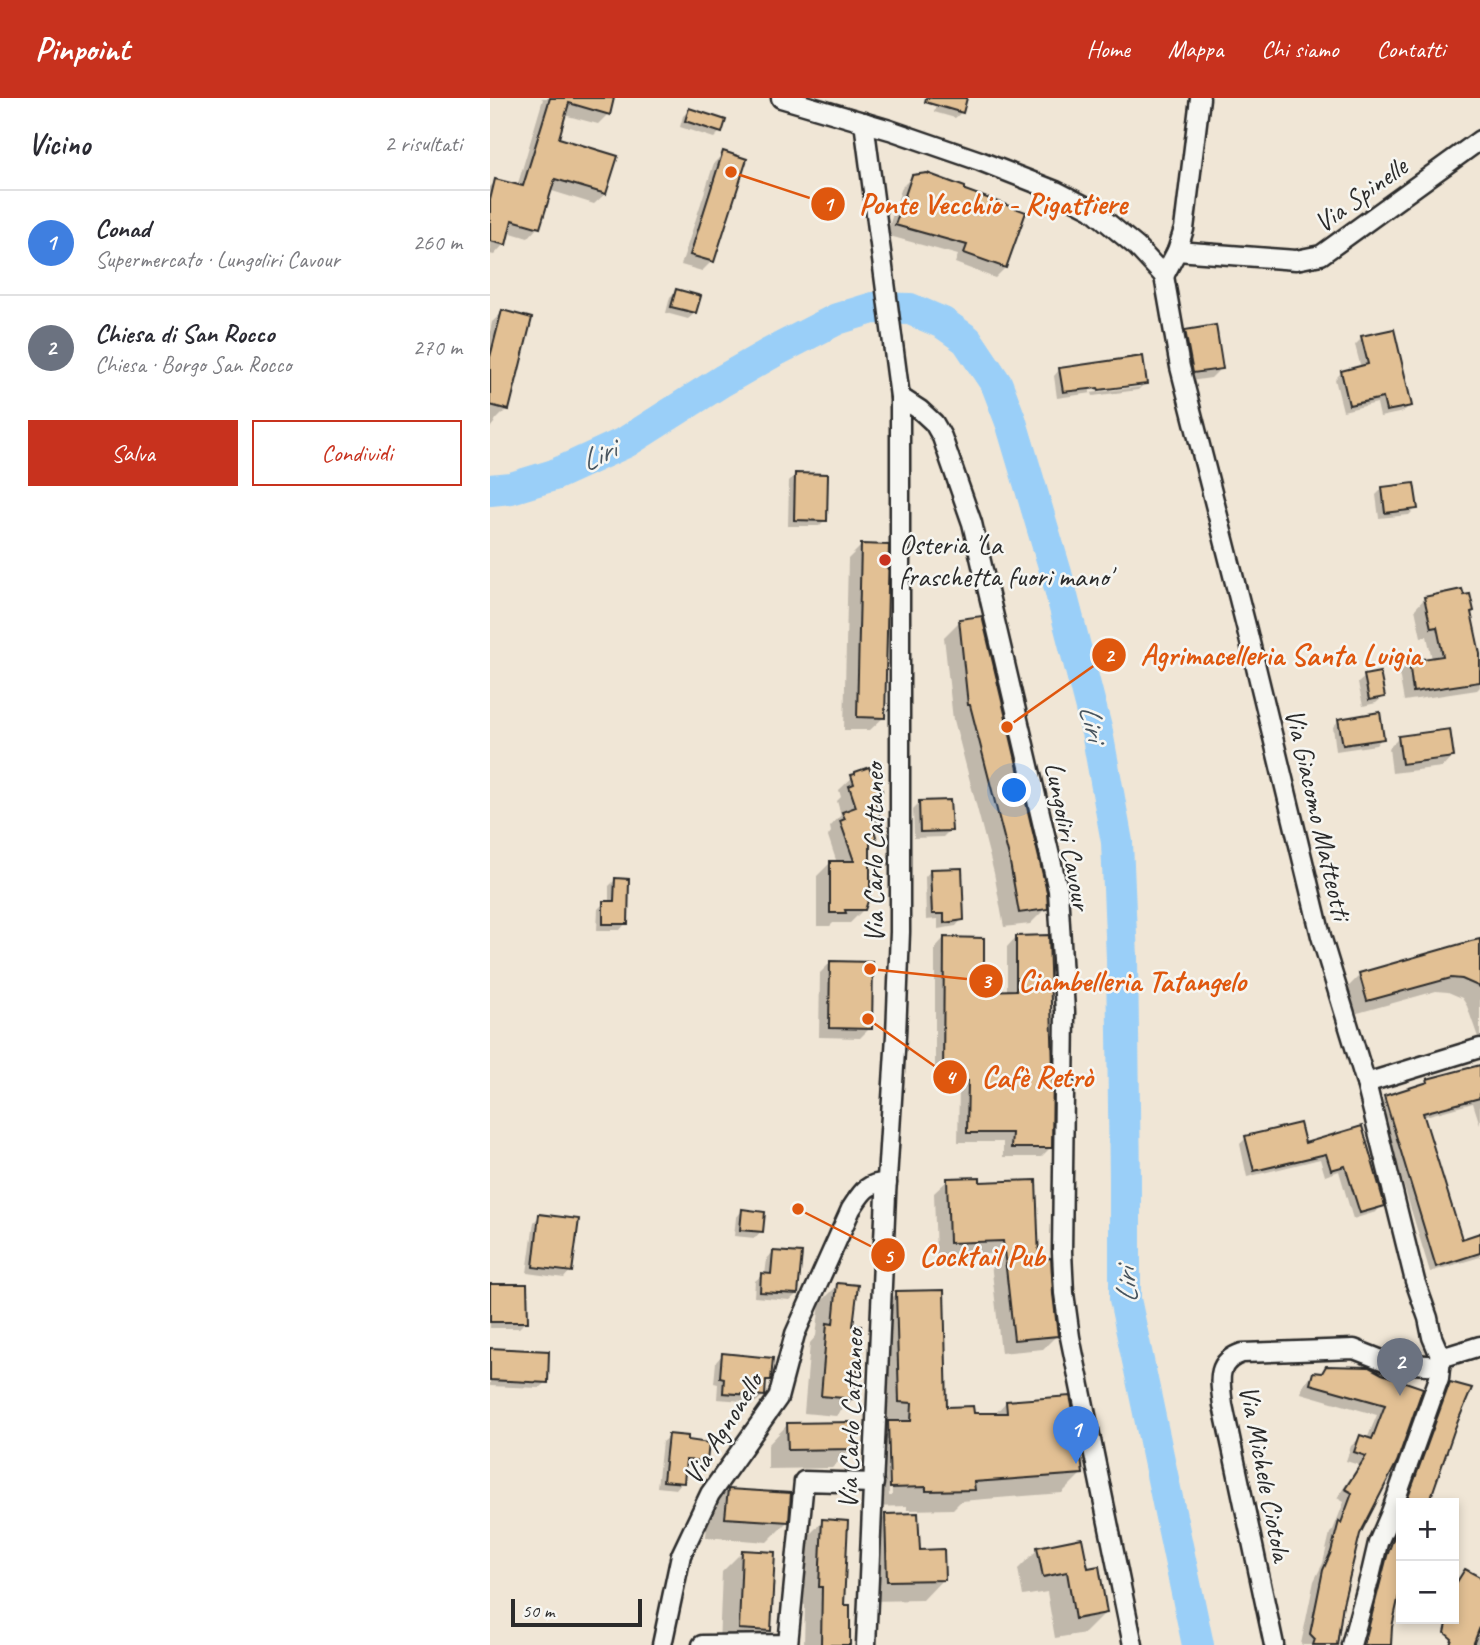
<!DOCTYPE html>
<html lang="it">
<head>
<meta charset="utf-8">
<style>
  :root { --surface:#fff; --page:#f7f7f7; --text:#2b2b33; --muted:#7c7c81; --line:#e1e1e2; --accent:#c8321e }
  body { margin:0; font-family:Caveat,sans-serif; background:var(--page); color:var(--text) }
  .controls { position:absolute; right:21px; bottom:21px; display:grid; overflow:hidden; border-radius:0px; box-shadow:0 4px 10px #0003 }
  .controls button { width:63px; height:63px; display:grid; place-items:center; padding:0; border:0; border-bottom:2px solid var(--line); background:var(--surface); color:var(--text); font:35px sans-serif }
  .scale { position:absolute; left:21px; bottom:18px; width:131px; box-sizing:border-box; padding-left:7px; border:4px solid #2b2b2b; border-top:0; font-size:19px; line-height:24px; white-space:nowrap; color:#2b2b2b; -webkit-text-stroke:5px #f6f6f2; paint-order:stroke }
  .you { position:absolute; left:525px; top:693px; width:24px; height:24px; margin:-18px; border:5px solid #fff; border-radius:50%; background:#1a73e8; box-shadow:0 0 0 10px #1a73e833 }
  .badge { display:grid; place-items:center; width:46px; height:46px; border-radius:50%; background:var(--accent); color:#fff; font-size:23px; font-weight:700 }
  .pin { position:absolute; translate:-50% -58px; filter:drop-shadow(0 2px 4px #0008) }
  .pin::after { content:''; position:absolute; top:37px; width:24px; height:21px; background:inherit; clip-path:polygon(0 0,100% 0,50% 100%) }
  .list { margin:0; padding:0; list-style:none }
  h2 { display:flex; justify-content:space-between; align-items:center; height:91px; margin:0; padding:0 28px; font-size:30px }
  h2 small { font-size:23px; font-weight:400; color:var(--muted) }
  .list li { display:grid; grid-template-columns:46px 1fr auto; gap:21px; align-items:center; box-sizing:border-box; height:105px; padding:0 28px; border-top:2px solid var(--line) }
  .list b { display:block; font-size:26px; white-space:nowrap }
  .list p { margin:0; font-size:23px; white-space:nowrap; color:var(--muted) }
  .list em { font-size:23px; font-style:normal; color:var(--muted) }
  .actions { display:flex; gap:14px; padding:21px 28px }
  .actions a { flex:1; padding:16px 0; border:2px solid var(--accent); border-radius:0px; text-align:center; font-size:24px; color:var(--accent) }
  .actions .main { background:var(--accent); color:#fff }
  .map { position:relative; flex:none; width:990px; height:1547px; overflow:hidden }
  header { display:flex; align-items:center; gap:42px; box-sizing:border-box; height:98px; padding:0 35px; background:var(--accent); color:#fff }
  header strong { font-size:33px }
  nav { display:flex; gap:38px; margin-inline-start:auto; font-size:24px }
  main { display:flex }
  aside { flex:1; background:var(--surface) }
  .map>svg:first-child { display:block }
</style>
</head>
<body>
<header>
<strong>Pinpoint</strong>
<nav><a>Home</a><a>Mappa</a><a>Chi siamo</a><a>Contatti</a></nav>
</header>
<main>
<aside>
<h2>Vicino<small>2 risultati</small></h2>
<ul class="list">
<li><span class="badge" style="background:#3f7fe0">1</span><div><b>Conad</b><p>Supermercato · Lungoliri Cavour</p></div><em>260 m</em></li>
<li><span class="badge" style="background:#6b7280">2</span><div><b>Chiesa di San Rocco</b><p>Chiesa · Borgo San Rocco</p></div><em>270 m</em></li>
</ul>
<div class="actions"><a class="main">Salva</a><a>Condividi</a></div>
</aside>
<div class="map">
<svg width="990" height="1547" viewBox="0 0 990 1547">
  <rect width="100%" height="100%" fill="#f0e6d6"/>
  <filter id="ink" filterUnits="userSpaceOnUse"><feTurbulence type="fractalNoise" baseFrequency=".0143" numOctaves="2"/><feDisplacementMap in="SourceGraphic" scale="14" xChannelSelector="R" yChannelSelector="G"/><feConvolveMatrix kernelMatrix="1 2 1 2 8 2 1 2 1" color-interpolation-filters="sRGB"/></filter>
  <g filter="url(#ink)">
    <g fill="#0003" fill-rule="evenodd">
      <path d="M51,0h72l-5,16 -10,10 -34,-9 -7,24 48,55 -11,10 -45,-14 -11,37 -10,11 -20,-6 -4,12 -10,11 -4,-1v-67l6,-6 21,6 26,-88z"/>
      <path d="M448,0h27l-3,14 -7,6 -21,-6z"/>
      <path d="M200,12l30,22 -6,6 -34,-11 3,-11z"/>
      <path d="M234,55l-12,108 -10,10 -21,-6 33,-102z"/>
      <path d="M422,79l50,14 43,77 -10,10 -40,-15 3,-8 -72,-20 16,-48z"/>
      <path d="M186,193l19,22 -7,6 -22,-6 4,-16z"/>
      <path d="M13,214l4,97 -10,10h-1l-2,4 -4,5v-96l2,-10z"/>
      <path d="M696,234l35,36 -10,10 -28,4 -7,-40z"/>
      <path d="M872,240l48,67 -7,7 -23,5 -3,-14 -34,8 -8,-32 7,-7 19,-4 -6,-23z"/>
      <path d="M570,271l85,14 -7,7 -45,6 -1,-3 -35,5 -3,-22zM650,285v4l-50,6v-4z"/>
      <path d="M305,377l30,45 -6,6h-31l1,-45z"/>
      <path d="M893,390l33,20 -7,7 -30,3 -3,-23z"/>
      <path d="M371,448l23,171 -14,13h-26l4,-171z"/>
      <path d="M935,500l44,16 9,38h2v35l-3,3 -73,11 -5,-28 11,-11 22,-3 -5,-23 -6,1 -6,-28z"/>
      <path d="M470,523l86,287 -16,16 -26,3 -10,-54 -40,-153h-1l-9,-83z"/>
      <path d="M875,579l18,20 -7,6 -13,3 -5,-23z"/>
      <path d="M849,622l43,18 -6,7 -40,6 -3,-24z"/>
      <path d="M909,640l53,18 -10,11 -50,6 -3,-25z"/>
      <path d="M366,676l24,16 -8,8 7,20 -4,3 2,7 -5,4 3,8 -7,7 -5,63 -13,13h-17l-3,3h-13v-50l13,-13h7l-9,-27 3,-4 -1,-5 11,-12 -4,-14 4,-4 -2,-7z"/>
      <path d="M429,705l31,27 -7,7 -29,1 -1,-29z"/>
      <path d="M441,772l31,49 -6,7 -18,3v-10l-12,1 -1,-43z"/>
      <path d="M125,782l11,43 -6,7h-23l1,-21 6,-6h5v-17z"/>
      <path d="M526,839l34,211 -9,9h-38v-15h-45l1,-52h-24v-142l9,-10 38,55 25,-1v-45z"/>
      <path d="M990,843v102l-13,-37 -5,-8 -14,-6 -12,-1 -82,23 -8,-25 14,-14z"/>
      <path d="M340,865l40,65 -10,10 -41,-1 1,-64z"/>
      <path d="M990,968v59l-7,-22 -51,14 39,124 19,-6v22l-50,15 -51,-168 6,-7 38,-12 5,-4z"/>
      <path d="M871,1030l22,77 -7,7 -23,7 -14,-48 -14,5 -5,-17 -73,18 -7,-33 6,-6 57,8z"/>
      <path d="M458,1082l30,4 60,77 19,74 -14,14 -42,4 -11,-99 -54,2 -2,-63z"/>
      <path d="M252,1113l19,20 -6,7 -21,-2 2,-18z"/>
      <path d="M50,1118l30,55 -6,7 -37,-5 7,-51z"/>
      <path d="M283,1154l24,42 -7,6 -36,-3 1,-16 7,-6h3l2,-16z"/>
      <path d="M348,1187l16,113 -18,18 -32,-3 6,-70 6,-7 4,-33z"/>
      <path d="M0,1188l36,35 -7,7h-29z"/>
      <path d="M407,1195l48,116 27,6h22l12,-13 76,71 -20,20 -101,8 -8,8 -46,1v-4l-36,1 -2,-65 20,-20h-9l-3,-109zM397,1342h4l1,56h-3z"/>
      <path d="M0,1252l56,32 -7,6 -49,-2z"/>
      <path d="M232,1257l47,24 -5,6 -1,11 -7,6 -39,-3 1,-15 -4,-1 2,-21z"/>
      <path d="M837,1270l55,8 39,13 -62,144 -17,71 -7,41h-32l-2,-1 13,-63 9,-18 7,-30 3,-3 11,-28 -7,-4 22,-33 -13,-4 5,-15 10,-9 6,2 10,-24 -76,-22 3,-10 9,-9h7z"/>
      <path d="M960,1286l3,44 -26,75h-25l39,-110z"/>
      <path d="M298,1326l64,24 -20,20 -64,1v-24z"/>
      <path d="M179,1338l17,6 19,19 -6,6 -15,-1 -2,16 -6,7 -19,-2 5,-45z"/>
      <path d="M238,1392l59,32 -20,20 -61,-5 2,-27z"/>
      <path d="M911,1406v76l-11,46 -1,19h-32l26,-93z"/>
      <path d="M396,1418l57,63 -20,21 -55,1 -2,-65z"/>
      <path d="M333,1423l19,86 6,38h-44l1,-40 -3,-1 3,-65z"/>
      <path d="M548,1451l49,21 18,43 -20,20 -30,5 -8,-46 -24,4 -5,-27z"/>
      <path d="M252,1454l28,78 -15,15h-36l3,-73z"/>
      <path d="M975,1474l15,7v66h-30l13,-47 -9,-2v-12z"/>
    </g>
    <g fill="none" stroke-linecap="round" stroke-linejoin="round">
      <path stroke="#9acff8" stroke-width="32" d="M0,392l21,-2 43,-13 72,-33 96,-61 49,-28 66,-34 36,-11 37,1 33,14 24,17 30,45 14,37 45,151 41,159 20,110 5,116 3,222v119l73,346"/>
    </g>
    <g fill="#e2c094" stroke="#2b2b2b" stroke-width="2">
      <path d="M60,0h64l-4,17 -41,-12 -10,35 59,18 -12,38 -51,-15 -15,49 -28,-8 -6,25 -16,-4v-41l5,-21 28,7z"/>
      <path d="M436,0h41l-4,15 -38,-11z"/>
      <path d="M199,10l37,12 -4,13 -37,-12z"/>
      <path d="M233,53l24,8 -33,103 -24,-7z"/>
      <path d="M437,75l38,14v3l61,22 -20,56 -42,-15 3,-8 -72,-20 17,-50z"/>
      <path d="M186,191l25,7 -5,17 -25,-6z"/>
      <path d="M12,212l30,8 -23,92 -19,-5v-48z"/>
      <path d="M726,227l7,44 -30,4 -8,-43z"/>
      <path d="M904,231l18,77 -26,5 -3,-13 -34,7 -8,-34 27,-7 -7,-28z"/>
      <path d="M653,258l4,28 -48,6 -1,-2 -35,4 -4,-24z"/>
      <path d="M305,375l33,1 -1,47 -33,-1z"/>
      <path d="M924,385l4,26 -33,4 -3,-26z"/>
      <path d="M371,446l28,1 -4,173 -28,-1z"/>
      <path d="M972,491l2,6 6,-1 4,17 -3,1 9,42v28l-67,10 -4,-31 34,-5 -6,-29 -6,1 -7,-31z"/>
      <path d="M492,518l65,276 1,17 -29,4 -10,-56 -39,-152h-2l-9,-86z"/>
      <path d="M890,574l5,25 -16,3 -5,-25z"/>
      <path d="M890,614l4,27 -41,6 -5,-26z"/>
      <path d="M960,631l4,28 -52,7 -4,-28z"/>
      <path d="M379,669l2,6 5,-1 6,19 -9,3 8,24 -5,1 3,9 -5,2 3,10 -7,3v58h-2l-3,9h-20l1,3h-16v-52h24l-14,-40 5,-2 -3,-7 14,-5 -7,-21 5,-2 -3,-9 4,-1v-2z"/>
      <path d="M460,702l2,31 -32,1 -1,-31z"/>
      <path d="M472,770l2,52 -20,3v-9h-12l-2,-45z"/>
      <path d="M125,780l14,1 -1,45h-25v-23h11z"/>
      <path d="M559,837l4,135 -1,78h-41l1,-15h-45l1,-52h-25l1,-144 40,1v53l32,-1v-54z"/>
      <path d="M990,841v48l-18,-8 -11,-1 -84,23 -8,-28 112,-32z"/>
      <path d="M340,863l43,1 -1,67 -43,-1z"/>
      <path d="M990,967v33l-57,15 39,126 18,-6v20l-44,14 -52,-171 44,-14 -1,-3z"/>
      <path d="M810,1025l5,20 57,-17 23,80 -25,7 -15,-47 -14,4 -5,-16 -72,17 -9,-35z"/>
      <path d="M490,1079v5l56,-2 3,79 12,-1 2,36 5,42 -44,4 -11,-99 -54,2 -2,-65z"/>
      <path d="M252,1111l23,3 -2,20 -23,-2z"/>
      <path d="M49,1116l40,5 -7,53 -39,-5z"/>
      <path d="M283,1153l29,2 -4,41 -38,-2 1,-19 10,1z"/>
      <path d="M347,1185l21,2 -5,41h8l-6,73 -34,-3 6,-73 6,1z"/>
      <path d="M0,1186h37l1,38h-38z"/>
      <path d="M454,1192l3,117 26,-1 1,7h33l-1,-12 64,-5 8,37 5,41 -109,8 1,8 -49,1v-4l-36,1 -2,-67h23l1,-18 -13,-1 -3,-111z"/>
      <path d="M0,1250l59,3 -1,32 -58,-3z"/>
      <path d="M232,1255l51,5 -2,22h-5l-1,16 -42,-3 1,-15 -4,-1z"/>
      <path d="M836,1268l43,1 13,7 41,14 -26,74 -37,72 -17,70 -6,41h-24l2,-6 -5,-5 13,-64 8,-18 8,-31 2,2 11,-30 -7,-4 21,-33 -12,-4 6,-17 12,4 13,-34 -75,-21 3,-12 9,1z"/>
      <path d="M960,1284l22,6 -17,40 -26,75h-23z"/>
      <path d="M364,1324v27l-66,1 -1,-27z"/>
      <path d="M178,1336l20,2v4l21,3 -2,18 -21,-1 -2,23 -21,-2z"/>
      <path d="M238,1391l63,4 -2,29 -64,-4z"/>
      <path d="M428,1415l2,37 24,-1 1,31 -58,1 -2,-67z"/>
      <path d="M332,1421l26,2 -4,84h6v40h-29l1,-58h-3z"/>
      <path d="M910,1422l1,66 -9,41 -1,18h-27l23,-89z"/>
      <path d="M592,1440l6,30 11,-2 8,47 -32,6 -8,-47 -24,5 -6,-30z"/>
      <path d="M252,1452l33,2 -4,79 -32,-2z"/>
      <path d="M975,1471l15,8v50l-7,18h-23l2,-6 -7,-6 3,-14h6l1,-34z"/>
    </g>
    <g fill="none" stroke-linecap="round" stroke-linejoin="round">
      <g stroke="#2b2b2b" stroke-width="23">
        <g id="minor">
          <path d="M291,0l109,32 90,31 76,30 35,18 46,38 27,29"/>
          <path d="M374,24l36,275v535l-4,103 -10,160 -20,450"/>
          <path d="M687,153l119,9 25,-5 159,-115"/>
          <path d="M674,178l16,91 66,259 75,310 45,147 49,198 13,37 4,19 9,21 -2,20 -49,137 -12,28 -7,30 -20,72"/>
          <path d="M674,178l13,-25 7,-22 16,-131"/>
          <path d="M410,299l20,13 14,13 8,14 30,86 86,367 7,122 -3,240 2,41 6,44 63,308"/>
          <path d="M876,985l114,-35"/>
          <path d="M951,1260l39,-12"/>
          <path d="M172,1547l19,-90 29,-61 68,-96 17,-64 56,-125c10,-15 15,-27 36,-26"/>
          <path d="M212,1547l86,-1 16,-163 70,2"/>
          <path d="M784,1547l-51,-240c-3,-24 -8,-43 19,-52l112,-4 33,13 53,4"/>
        </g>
      </g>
      <use href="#minor" stroke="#f6f6f2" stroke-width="18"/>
    </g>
  </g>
  <circle fill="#c8321e" stroke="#f6f6f2" stroke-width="2.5" cx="395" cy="462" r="7"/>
  <g text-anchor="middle" stroke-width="5" stroke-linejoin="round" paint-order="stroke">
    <g font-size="28" fill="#2b2b2b" stroke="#f6f6f2">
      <text transform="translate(870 96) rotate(-36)" y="10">Via Spinelle</text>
      <text transform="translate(829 716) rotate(77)" y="10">Via Giacomo Matteotti</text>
      <text transform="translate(579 738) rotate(79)" y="10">Lungoliri Cavour</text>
      <text transform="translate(383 755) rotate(-90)" y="10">Via Carlo Cattaneo</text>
      <text transform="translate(360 1321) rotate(-88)" y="10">Via Carlo Cattaneo</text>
      <text transform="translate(232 1330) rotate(-58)" y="10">Via Agnonello</text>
      <text transform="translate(776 1375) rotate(79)" y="10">Via Michele Ciotola</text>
    </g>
    <g font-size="28" fill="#2b2b2b" stroke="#f6f6f2" text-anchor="start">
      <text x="409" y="456">Osteria 'La<tspan x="409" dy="32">fraschetta fuori mano'</tspan></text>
    </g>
    <g font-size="30" font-style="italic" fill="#47545e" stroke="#f6f6f2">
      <text transform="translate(108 357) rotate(-25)" y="10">Liri</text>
      <text transform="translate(603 624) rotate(77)" y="10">Liri</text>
      <text transform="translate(636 1188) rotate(-94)" y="10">Liri</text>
    </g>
  </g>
  <path fill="none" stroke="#df570e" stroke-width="2.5" d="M241 74L338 106M517 629L619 557M380 871L496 883M378 921L460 979M308 1111L398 1157"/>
  <g fill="#df570e" stroke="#f6f6f2" stroke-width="2.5">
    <circle cx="241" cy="74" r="7"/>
    <circle cx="517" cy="629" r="7"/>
    <circle cx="380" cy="871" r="7"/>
    <circle cx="378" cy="921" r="7"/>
    <circle cx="308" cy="1111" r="7"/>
    <circle cx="338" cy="106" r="18"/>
    <circle cx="619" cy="557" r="18"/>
    <circle cx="496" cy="883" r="18"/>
    <circle cx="460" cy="979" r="18"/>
    <circle cx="398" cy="1157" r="18"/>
  </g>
  <g font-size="21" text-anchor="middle" font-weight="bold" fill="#fff">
    <text x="338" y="113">1</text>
    <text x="619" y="564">2</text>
    <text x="496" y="890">3</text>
    <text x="460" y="986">4</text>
    <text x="398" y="1165">5</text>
  </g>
  <g font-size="30" text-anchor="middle" font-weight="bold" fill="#df570e" stroke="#f6f6f2" stroke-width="5" stroke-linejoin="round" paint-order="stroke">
    <text x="503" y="116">Ponte Vecchio - Rigattiere</text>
    <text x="791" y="567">Agrimacelleria Santa Luigia</text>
    <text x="642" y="893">Ciambelleria Tatangelo</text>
    <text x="547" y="989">Cafè Retrò</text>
    <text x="492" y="1168">Cocktail Pub</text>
  </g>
</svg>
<div class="controls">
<button>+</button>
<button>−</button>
</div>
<div class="scale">50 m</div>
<div class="you"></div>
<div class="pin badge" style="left:586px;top:1366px;background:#3f7fe0">1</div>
<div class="pin badge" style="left:910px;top:1298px;background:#6b7280">2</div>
</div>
</main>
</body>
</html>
